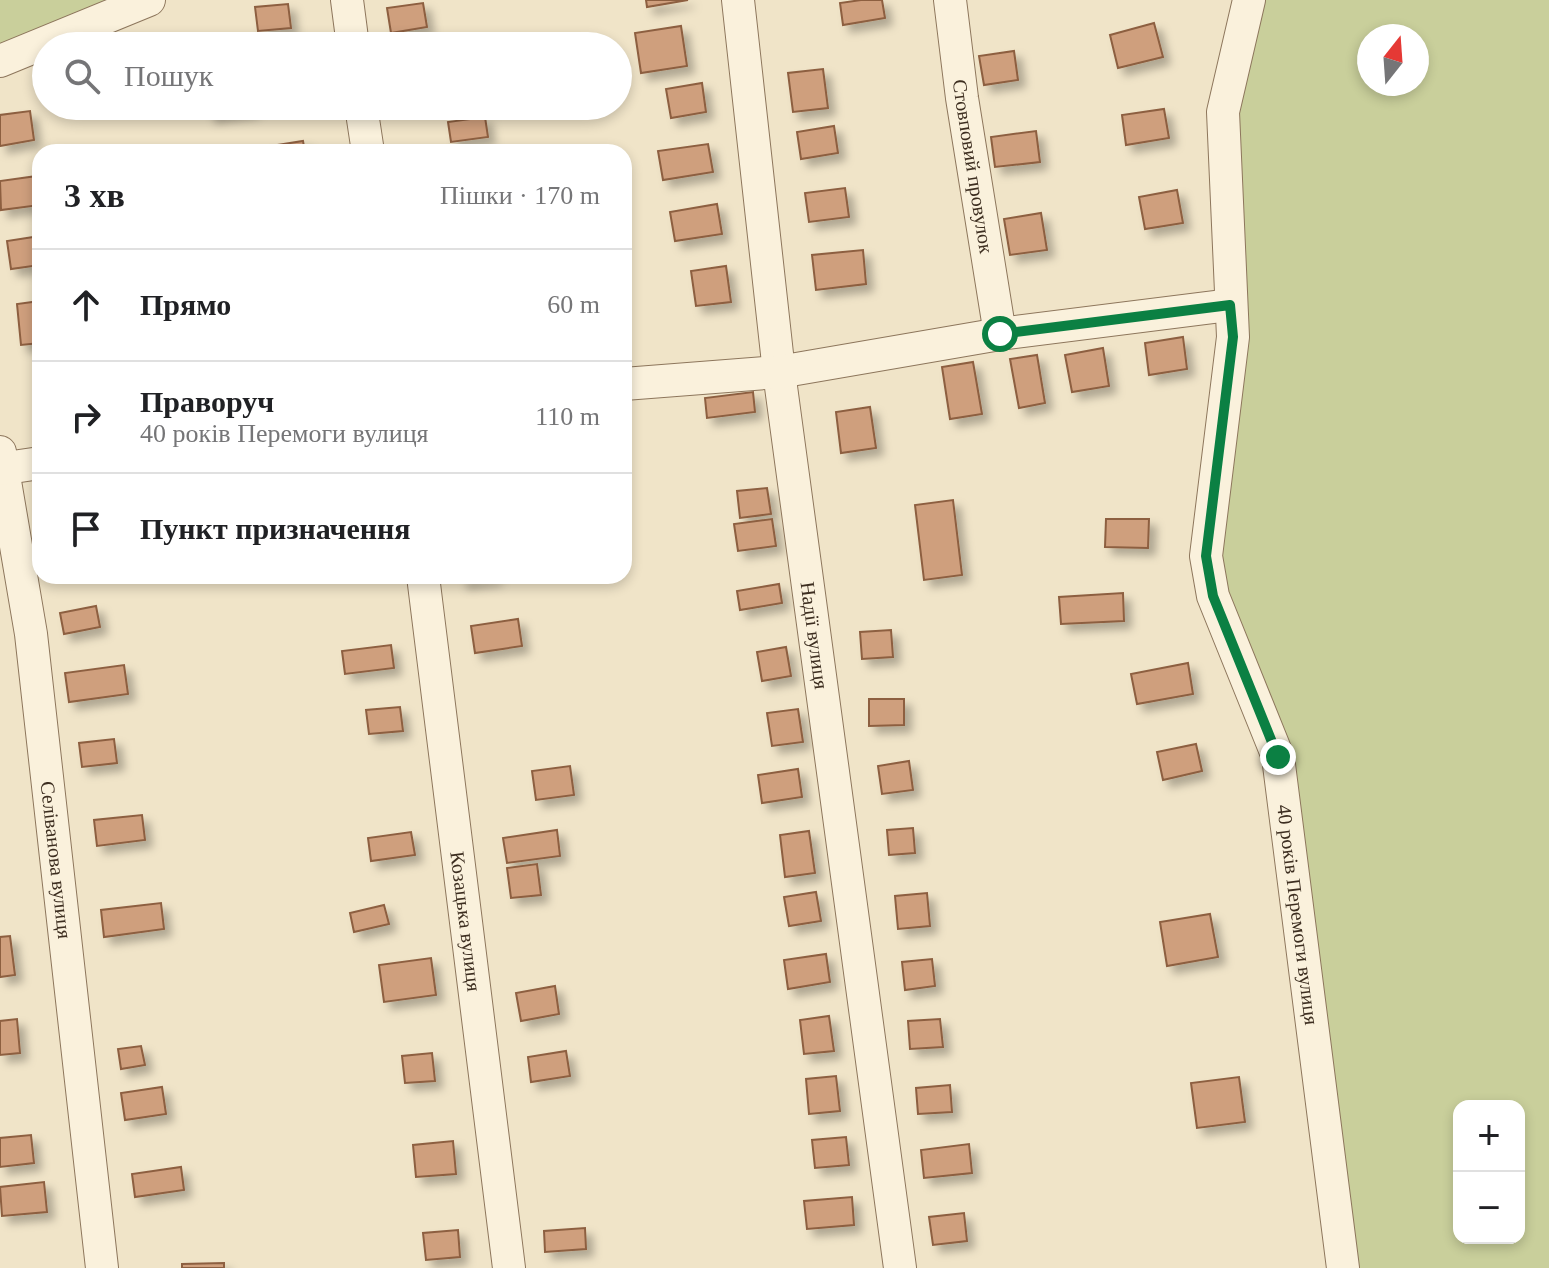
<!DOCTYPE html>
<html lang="uk">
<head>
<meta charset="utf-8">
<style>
  :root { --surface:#fff; --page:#f6f6f6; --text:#202124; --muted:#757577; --line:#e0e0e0 }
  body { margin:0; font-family:Georgia,serif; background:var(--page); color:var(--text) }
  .controls { position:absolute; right:24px; bottom:24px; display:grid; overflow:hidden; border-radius:16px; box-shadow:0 4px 12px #0003 }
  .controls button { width:72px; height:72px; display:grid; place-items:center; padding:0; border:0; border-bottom:2px solid var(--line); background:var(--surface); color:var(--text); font:40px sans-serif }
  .compass { position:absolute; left:1357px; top:24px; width:72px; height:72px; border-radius:50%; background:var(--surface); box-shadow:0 4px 12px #0003; rotate:17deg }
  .stop { position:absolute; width:24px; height:24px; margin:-18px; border:6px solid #0b8043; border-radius:50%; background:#fff }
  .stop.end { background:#0b8043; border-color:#fff; box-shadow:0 2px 8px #0008 }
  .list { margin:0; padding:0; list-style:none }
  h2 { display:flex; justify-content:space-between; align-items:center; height:104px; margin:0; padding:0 32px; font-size:34px }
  h2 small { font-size:26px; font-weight:400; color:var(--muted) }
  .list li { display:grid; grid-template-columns:52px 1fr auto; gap:24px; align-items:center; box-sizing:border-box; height:112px; padding:0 32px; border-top:2px solid var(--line) }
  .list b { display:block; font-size:30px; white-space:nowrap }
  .list p { margin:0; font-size:26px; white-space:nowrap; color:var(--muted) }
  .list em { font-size:26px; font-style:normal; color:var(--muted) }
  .icon { flex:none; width:44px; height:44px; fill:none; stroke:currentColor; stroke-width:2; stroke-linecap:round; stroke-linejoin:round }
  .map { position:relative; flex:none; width:1549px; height:1268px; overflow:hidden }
  .search { position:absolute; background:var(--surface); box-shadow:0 4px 12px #0003; left:32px; top:32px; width:600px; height:88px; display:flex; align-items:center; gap:20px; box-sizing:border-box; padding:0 28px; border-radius:44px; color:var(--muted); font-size:30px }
  .panel { position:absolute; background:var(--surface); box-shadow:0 4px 12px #0003; left:32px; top:144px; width:600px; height:440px; border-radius:24px }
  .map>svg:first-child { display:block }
</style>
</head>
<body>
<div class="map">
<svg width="1549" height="1268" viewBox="0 0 1549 1268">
  <defs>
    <filter id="shadow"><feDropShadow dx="7" dy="7" stdDeviation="4" flood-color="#0004"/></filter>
  </defs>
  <rect width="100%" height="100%" fill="#f0e4c8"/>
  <g fill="#c9cf9b" fill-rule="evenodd">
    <path d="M0,0h149l-149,61z"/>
    <path d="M1249,0h300v1268h-206l-65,-511 -65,-161 20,-259 -10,-225zM1369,36h48v48h-48zM1459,1106h60v132h-60z"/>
  </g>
  <g fill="#cf9f7d" stroke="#8d5f41" stroke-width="2" filter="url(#shadow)">
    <path d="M646,0h42l-41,7z"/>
    <path d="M861,0h21l3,18 -42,7 -3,-22z"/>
    <path d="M423,3l4,24 -36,6 -4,-25z"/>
    <path d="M288,4l3,24 -33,3 -3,-24z"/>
    <path d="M1154,23l9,34 -45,11 -8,-33z"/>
    <path d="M681,26l6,40 -46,7 -6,-40z"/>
    <path d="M1014,51l4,29 -34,5 -5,-29z"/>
    <path d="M823,69l5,39 -35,4 -5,-39z"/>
    <path d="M702,83l4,29 -35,6 -5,-29z"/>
    <path d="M207,106h44l1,4 -43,6z"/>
    <path d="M1164,109l5,29 -43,7 -4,-30z"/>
    <path d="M30,111l4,29 -34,6v-31z"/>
    <path d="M485,117l3,20 -37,5 -3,-20z"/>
    <path d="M834,126l4,27 -37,6 -4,-27z"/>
    <path d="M1036,131l4,31 -45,5 -4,-30z"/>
    <path d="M303,141l2,11h-46l-1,-4z"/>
    <path d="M708,144l5,28 -50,8 -5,-29z"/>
    <path d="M37,176l3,29 -39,5 -1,-29z"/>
    <path d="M845,188l4,29 -40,5 -4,-29z"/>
    <path d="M1177,190l6,33 -38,6 -6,-32z"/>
    <path d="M717,204l5,30 -47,7 -5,-29z"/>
    <path d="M1041,213l6,37 -37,5 -6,-36z"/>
    <path d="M40,236v29l-29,4 -4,-28z"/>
    <path d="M863,250l3,34 -50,6 -4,-35z"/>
    <path d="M726,266l5,36 -35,4 -5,-35z"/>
    <path d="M40,301v42l-19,2 -4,-41z"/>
    <path d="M1183,337l4,32 -38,6 -4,-32z"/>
    <path d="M1103,348l6,38 -37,6 -7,-37z"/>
    <path d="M1037,355l8,48 -26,5 -9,-49z"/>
    <path d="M973,362l9,52 -32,5 -8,-52z"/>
    <path d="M753,392l2,20 -48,6 -2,-20z"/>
    <path d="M870,407l6,41 -35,5 -5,-41z"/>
    <path d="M767,488l4,26 -31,4 -3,-27z"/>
    <path d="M953,500l9,75 -38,5 -9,-75z"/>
    <path d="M772,519l4,27 -38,5 -4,-27z"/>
    <path d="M1106,519h43l-1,29 -43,-1z"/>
    <path d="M460,576h34l1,2 -34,4z"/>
    <path d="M779,584l3,19 -42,7 -3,-19z"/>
    <path d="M1123,593l1,28 -63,3 -2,-27z"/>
    <path d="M96,606l4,21 -36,7 -4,-21z"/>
    <path d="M518,619l4,27 -47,7 -4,-27z"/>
    <path d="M891,630l2,27 -31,2 -2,-27z"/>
    <path d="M391,645l3,23 -49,6 -3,-23z"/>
    <path d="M786,647l5,29 -29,5 -5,-29z"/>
    <path d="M1188,663l5,31 -56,10 -6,-30z"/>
    <path d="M124,665l4,29 -59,8 -4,-29z"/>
    <path d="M869,699h35v26l-35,1z"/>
    <path d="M400,707l3,24 -34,3 -3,-24z"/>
    <path d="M798,709l5,33 -31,4 -5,-33z"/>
    <path d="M114,739l3,24 -35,4 -3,-24z"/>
    <path d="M1196,744l6,27 -39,9 -6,-28z"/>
    <path d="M909,761l4,29 -31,4 -4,-28z"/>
    <path d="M570,766l4,29 -38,5 -4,-29z"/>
    <path d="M798,769l4,28 -40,6 -4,-28z"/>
    <path d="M142,815l3,25 -48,6 -3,-26z"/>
    <path d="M913,828l2,25 -26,2 -2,-25z"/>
    <path d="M557,830l3,26 -53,7 -4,-25z"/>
    <path d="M809,831l6,42 -30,4 -5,-42z"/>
    <path d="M411,832l4,23 -44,6 -3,-23z"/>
    <path d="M537,864l4,31 -30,3 -4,-30z"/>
    <path d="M816,892l5,29 -32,5 -5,-29z"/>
    <path d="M927,893l3,33 -32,3 -3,-33z"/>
    <path d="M161,903l3,26 -60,8 -3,-27z"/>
    <path d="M384,905l5,19 -35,8 -4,-19z"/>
    <path d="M1210,914l8,43 -51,9 -7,-44z"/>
    <path d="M10,936l5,39 -15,2v-40z"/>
    <path d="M826,954l4,28 -42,7 -4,-29z"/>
    <path d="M431,958l5,37 -52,7 -5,-37z"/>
    <path d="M932,959l3,27 -30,4 -3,-28z"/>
    <path d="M555,986l4,28 -38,7 -5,-28z"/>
    <path d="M829,1016l5,35 -30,3 -4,-34z"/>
    <path d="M17,1019l3,34 -20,2v-34z"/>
    <path d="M940,1019l3,28 -33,2 -2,-28z"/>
    <path d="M141,1046l4,19 -24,4 -3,-20z"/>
    <path d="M566,1051l4,25 -39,6 -3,-25z"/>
    <path d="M432,1053l3,28 -30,2 -3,-27z"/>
    <path d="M836,1076l4,35 -31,3 -3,-35z"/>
    <path d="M1239,1077l6,45 -48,6 -6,-45z"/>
    <path d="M950,1085l2,27 -34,2 -2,-26z"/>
    <path d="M162,1087l4,27 -41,6 -4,-27z"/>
    <path d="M31,1135l3,28 -34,4v-29z"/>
    <path d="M846,1137l3,28 -34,3 -3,-28z"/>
    <path d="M453,1141l3,33 -40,3 -3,-32z"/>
    <path d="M969,1144l3,29 -48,5 -3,-28z"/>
    <path d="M181,1167l3,23 -49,7 -3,-23z"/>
    <path d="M44,1182l3,30 -45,4 -2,-29z"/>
    <path d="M852,1197l2,28 -47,4 -3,-28z"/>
    <path d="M964,1213l3,28 -34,4 -4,-28z"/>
    <path d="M585,1228l1,21 -41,3 -1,-21z"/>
    <path d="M458,1230l2,27 -34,3 -3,-27z"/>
    <path d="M224,1263v5h-42v-4z"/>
  </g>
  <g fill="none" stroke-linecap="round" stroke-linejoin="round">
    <g stroke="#8d765c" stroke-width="34">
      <g id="minor">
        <path d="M347,0l6,46"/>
        <path id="s1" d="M738,0l41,372 121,896"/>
        <path id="s2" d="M950,0l12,98 38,236"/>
        <path id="s3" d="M1249,0l-26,112 10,225 -27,219 7,40 65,161 65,511"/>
        <path d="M0,61l149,-61"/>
        <path d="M361,106l7,46"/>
        <path d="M624,384l155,-12 221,-38 230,-29"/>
        <path id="s4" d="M0,452l31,182 71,634"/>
        <path d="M0,469l40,-6"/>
        <path id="s5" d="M423,576l86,692"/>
      </g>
    </g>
    <use href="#minor" stroke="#faf1dc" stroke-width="32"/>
  </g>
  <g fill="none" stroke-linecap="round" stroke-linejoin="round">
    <path stroke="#0b8043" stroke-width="10" d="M1000,334l230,-29 3,32 -27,219 7,40 65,161"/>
  </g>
  <g text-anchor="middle" stroke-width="6" stroke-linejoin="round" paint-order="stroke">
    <g font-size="20" fill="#3d2e20" stroke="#f7eed8">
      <text dy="7" stroke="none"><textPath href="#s2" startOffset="168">Стовповий провулок</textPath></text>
      <text dy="7" stroke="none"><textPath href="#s1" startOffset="640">Надії вулиця</textPath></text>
      <text dy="7" stroke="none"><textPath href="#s4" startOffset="412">Селіванова вулиця</textPath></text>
      <text dy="7" stroke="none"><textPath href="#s3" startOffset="934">40 років Перемоги вулиця</textPath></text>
      <text dy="7" stroke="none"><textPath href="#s5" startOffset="348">Козацька вулиця</textPath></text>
    </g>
  </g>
</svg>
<div class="controls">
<button>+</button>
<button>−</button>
</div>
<svg class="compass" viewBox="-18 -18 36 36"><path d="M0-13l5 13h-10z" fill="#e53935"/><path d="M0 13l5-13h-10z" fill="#757577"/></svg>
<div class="stop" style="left:1000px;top:334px"></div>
<div class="stop end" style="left:1278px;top:757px"></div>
<div class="search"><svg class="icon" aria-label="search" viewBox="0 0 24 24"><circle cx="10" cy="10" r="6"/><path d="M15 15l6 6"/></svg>Пошук</div>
<section class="panel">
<h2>3 хв<small>Пішки · 170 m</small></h2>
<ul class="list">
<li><svg class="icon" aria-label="ahead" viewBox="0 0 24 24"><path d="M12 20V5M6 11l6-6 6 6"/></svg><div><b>Прямо</b></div><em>60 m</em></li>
<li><svg class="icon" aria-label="right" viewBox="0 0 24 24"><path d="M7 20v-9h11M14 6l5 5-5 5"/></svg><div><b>Праворуч</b><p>40 років Перемоги вулиця</p></div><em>110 m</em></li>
<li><svg class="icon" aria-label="arrive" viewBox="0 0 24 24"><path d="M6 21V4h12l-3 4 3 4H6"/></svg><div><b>Пункт призначення</b></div></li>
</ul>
</section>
</div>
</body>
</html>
